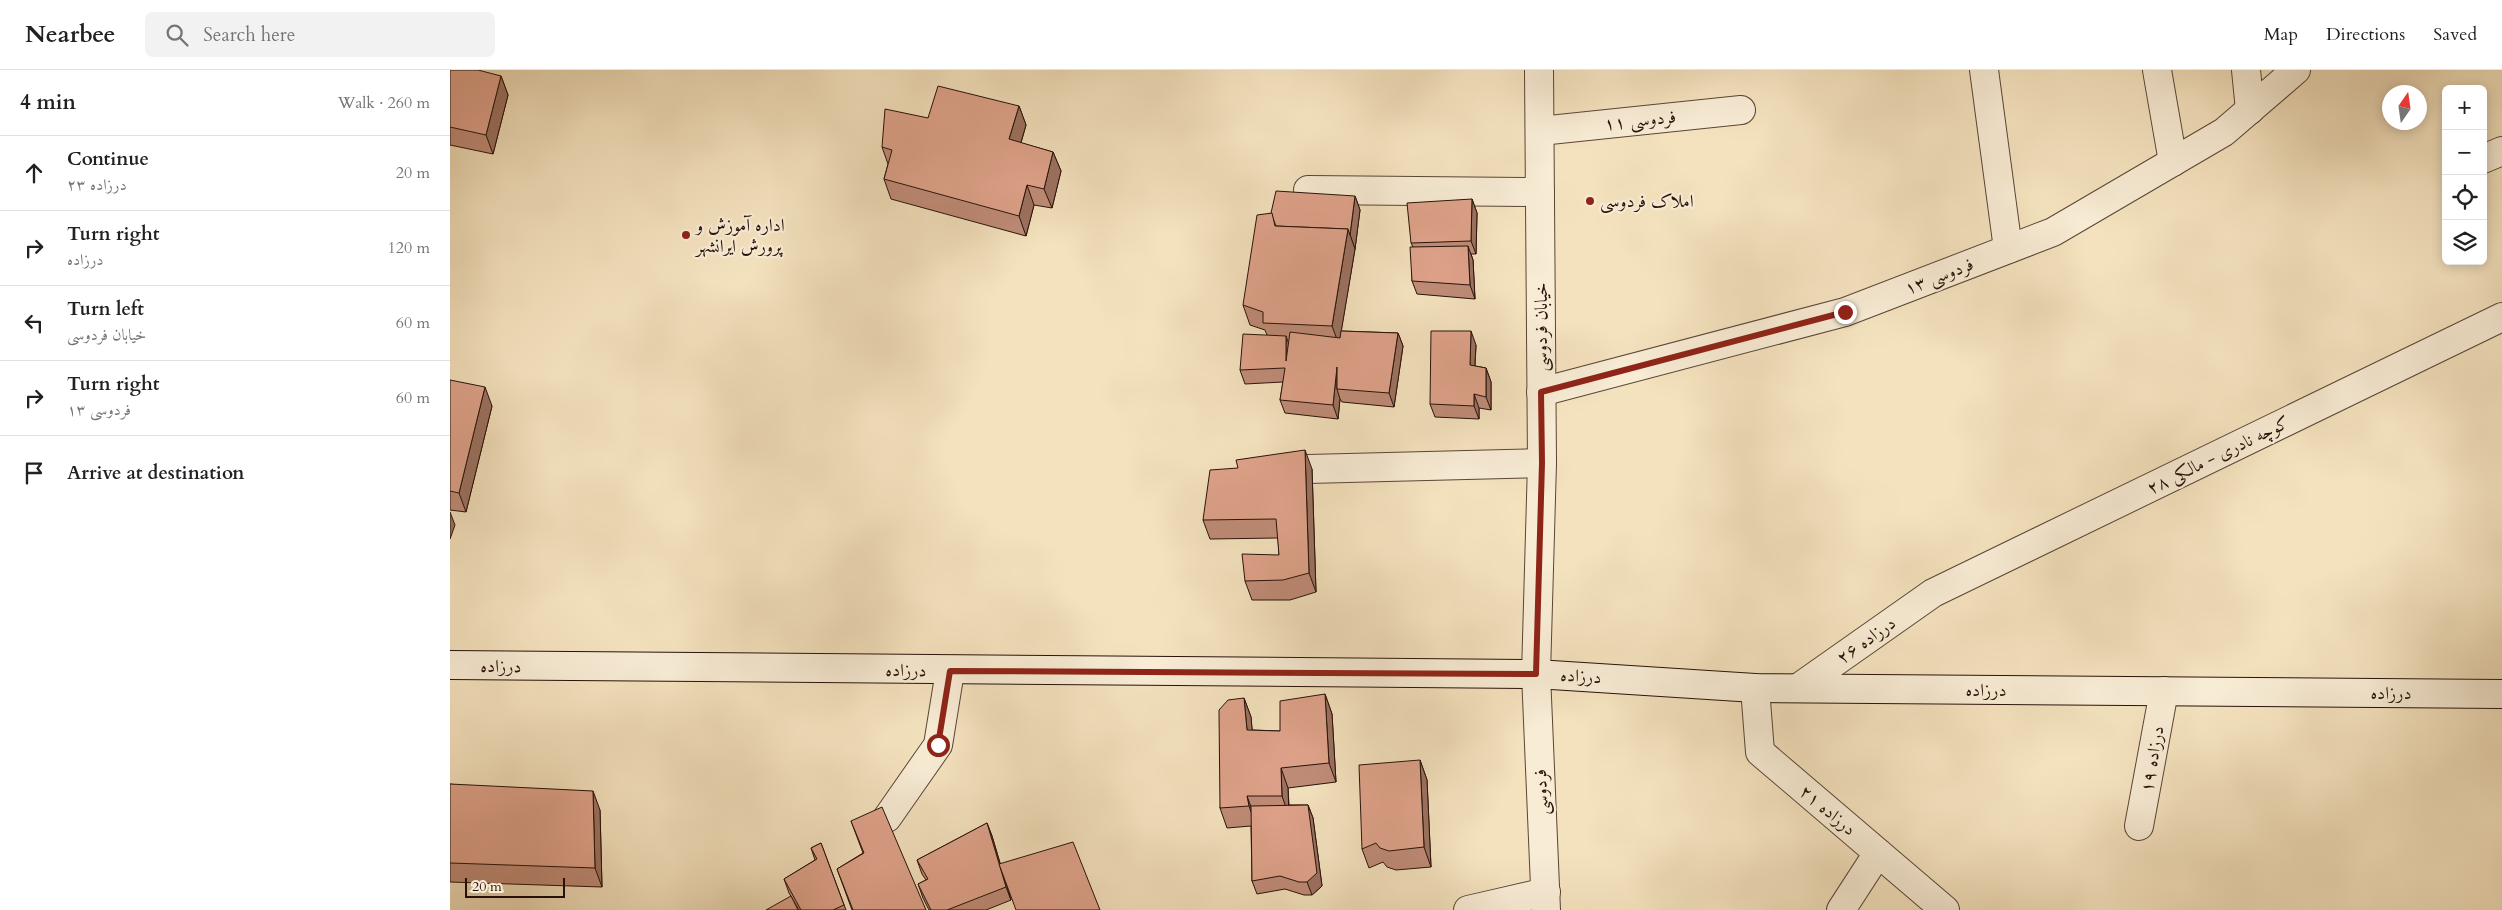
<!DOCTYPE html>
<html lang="en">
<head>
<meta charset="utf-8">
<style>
  :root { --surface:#fff; --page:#f2f2f2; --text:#202124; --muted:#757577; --line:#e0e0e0 }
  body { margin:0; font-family:Cardo,Amiri,serif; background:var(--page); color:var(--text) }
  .controls { position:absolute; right:15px; top:15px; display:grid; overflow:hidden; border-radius:8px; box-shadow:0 2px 12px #0003 }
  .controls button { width:45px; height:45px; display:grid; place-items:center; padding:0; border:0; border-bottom:1px solid var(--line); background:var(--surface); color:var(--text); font:25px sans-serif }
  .compass { position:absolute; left:1932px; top:15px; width:45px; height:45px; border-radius:50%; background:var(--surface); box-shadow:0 2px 12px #0003; rotate:13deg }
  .scale { position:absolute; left:15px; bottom:12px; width:100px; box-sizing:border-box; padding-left:5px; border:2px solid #271109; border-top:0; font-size:14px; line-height:18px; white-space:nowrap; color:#271109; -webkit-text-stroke:4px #f8ecd5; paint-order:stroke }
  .stop { position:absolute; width:15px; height:15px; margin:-11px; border:4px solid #8f2418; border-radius:50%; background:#fff }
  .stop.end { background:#8f2418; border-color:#fff; box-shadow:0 1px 5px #0008 }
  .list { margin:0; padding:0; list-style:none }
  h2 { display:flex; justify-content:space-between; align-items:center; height:65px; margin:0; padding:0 20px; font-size:21px }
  h2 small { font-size:16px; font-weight:400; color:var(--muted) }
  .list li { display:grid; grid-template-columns:32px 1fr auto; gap:15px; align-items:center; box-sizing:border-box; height:75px; padding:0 20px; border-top:1px solid var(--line) }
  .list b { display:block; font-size:19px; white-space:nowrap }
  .list p { margin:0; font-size:16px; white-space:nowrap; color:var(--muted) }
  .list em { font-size:16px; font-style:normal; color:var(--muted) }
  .icon { flex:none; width:28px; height:28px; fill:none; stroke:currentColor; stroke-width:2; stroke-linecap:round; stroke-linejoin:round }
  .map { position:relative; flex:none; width:2052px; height:840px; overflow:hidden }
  header { display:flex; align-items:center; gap:30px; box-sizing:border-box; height:70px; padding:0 25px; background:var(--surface); border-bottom:1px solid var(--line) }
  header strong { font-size:24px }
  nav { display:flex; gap:28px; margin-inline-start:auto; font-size:18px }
  .search { width:350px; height:45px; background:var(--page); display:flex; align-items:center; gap:12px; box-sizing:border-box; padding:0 18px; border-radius:8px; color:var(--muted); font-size:19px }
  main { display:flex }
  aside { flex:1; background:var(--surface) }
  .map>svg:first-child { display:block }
</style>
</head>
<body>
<header>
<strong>Nearbee</strong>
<div class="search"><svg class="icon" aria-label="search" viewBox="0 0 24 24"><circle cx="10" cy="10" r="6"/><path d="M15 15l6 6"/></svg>Search here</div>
<nav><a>Map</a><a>Directions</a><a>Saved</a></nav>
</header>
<main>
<aside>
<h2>4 min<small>Walk · 260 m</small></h2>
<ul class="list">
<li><svg class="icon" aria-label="ahead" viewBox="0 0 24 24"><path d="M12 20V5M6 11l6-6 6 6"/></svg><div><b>Continue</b><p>درزاده ۲۳</p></div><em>20 m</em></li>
<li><svg class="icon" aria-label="right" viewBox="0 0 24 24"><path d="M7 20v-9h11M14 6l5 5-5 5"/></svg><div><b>Turn right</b><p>درزاده</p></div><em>120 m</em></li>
<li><svg class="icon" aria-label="left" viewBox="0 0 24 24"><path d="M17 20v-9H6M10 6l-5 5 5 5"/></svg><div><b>Turn left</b><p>خیابان فردوسی</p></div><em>60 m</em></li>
<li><svg class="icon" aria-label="right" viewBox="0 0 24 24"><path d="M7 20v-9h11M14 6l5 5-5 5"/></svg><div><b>Turn right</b><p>فردوسی ۱۳</p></div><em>60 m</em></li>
<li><svg class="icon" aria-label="arrive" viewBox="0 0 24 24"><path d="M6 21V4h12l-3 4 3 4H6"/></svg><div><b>Arrive at destination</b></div></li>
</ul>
</aside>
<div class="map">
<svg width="2052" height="840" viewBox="0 0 2052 840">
  <rect width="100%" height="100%" fill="#f4e2be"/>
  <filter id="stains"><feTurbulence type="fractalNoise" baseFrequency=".004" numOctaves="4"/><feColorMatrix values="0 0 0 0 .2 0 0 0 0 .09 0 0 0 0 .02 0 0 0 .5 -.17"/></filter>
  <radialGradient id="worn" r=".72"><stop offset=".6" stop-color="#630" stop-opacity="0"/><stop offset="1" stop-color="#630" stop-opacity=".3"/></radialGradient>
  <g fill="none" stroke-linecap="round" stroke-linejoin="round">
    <g stroke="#5a4536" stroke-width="30">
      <g id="minor">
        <path d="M1534,0l24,179"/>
        <path d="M1707,0l16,92"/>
        <path d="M1796,0l4,40"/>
        <path d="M1090,61l201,-21"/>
        <path d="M2033,89l19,-8"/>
        <path d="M858,120l232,2"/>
        <path d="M1091,322l304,-80 208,-80 171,-100 72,-62"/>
        <path d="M858,399l234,-6"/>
        <path d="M1305,618l5,64 185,158"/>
        <path d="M1348,618l135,-95 569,-276"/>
        <path d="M437,748l51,-73 12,-74"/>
        <path d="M1689,756l25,-135"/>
        <path d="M1018,840l78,-18"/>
        <path d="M1391,840l37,-57"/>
      </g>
    </g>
    <g stroke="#5a4536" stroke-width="30">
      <path id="tertiary" d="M1089,0l3,393 -6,211 10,236"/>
    </g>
    <g stroke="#271109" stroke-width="30">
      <path id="secondary" d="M0,595l1086,9 219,14 747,6"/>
    </g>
    <use href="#minor" stroke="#f8ecd5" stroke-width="28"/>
    <use href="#tertiary" stroke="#f8ecd5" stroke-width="28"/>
    <use href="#secondary" stroke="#f8ecd5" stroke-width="28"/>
  </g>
  <g fill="#c08c78" stroke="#271109">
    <path d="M0,0l51,6 7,19 -15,59 -43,-9z"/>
    <path d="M569,36l7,19 -5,18 32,9 8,19 -9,37 -18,-3 -8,31 -135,-37 -7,-20 4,-15 -6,-17 46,-29z"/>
    <path d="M905,126l5,14 -5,39 -14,82 57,2 5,13 -9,61 -52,-5 -2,-3 -2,20 -53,-6 -5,-13 3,-18 -38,2 -5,-14 27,-35 -2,-5 -15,-5 -7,-20z"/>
    <path d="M1022,129l5,14 -1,41h-5l2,6 2,39 -58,-5 -5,-13 1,-34 -2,-4z"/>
    <path d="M1026,275l-1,21 11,2 5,14v28l-12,-2v11l-44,-2 -5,-13z"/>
    <path d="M0,310l42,26 -26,106 -16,-2z"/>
    <path d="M862,399l4,123 -26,8h-38l-7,-19 34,-26 -1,-17 -68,1 -7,-19z"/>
    <path d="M875,624l7,20 4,68 -48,6 1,17h19l5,13 9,68 -10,9h-8l-19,-6 -28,5 -5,-13 -1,-55 -24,2 -7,-20 24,-110 7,19 1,13 28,1z"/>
    <path d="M970,690l7,20 4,87 -35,3 -9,-3 -4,-5 -14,6 -7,-19z"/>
    <path d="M0,714l150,26 2,77 -152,-5z"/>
    <path d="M401,751l75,89h-74l-15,-41 26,-16z"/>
    <path d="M537,753l5,13 19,64 -25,10h-57l-6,-12 -5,-14 8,-4 -4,-6 -5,-14z"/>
    <path d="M371,773l25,67h-47l-10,-17 -5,-14 31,-19 -4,-12z"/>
  </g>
  <g fill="#9c7261" stroke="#271109">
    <path d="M51,6l7,19 -15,59 -7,-19z"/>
    <path d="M569,36l7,19 -10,34 -7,-20z"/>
    <path d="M603,82l8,19 -9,37 -8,-19z"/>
    <path d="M577,115l7,20 -8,31 -7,-20z"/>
    <path d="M905,126l5,14 -5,39 -5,-14z"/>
    <path d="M1022,129l5,14 -1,41 -5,-13z"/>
    <path d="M898,159l7,20 -16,96 -7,-19z"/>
    <path d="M1018,176l5,14 2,39 -5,-14z"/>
    <path d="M1021,261l5,14 -2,34 -4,-14z"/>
    <path d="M948,263l5,13 -9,61 -5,-14z"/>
    <path d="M836,266l5,14 -5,11z"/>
    <path d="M887,297v22l3,10 -2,20 -5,-14z"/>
    <path d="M1036,298l5,14v28l-5,-13z"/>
    <path d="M35,317l7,19 -26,106 -7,-19z"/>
    <path d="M1024,324l5,14v11l-5,-13z"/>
    <path d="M855,380l7,19 4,123 -7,-19z"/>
    <path d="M0,442l5,13 -5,14z"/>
    <path d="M875,624l7,20 4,68 -7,-19z"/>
    <path d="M794,628l7,19 3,33 -7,-20z"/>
    <path d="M970,690l7,20 4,87 -7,-20z"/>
    <path d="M831,698l7,20 1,28 -7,-20z"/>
    <path d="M143,721l7,19 2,77 -7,-19z"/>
    <path d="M797,726l7,19 2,11 -7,-20z"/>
    <path d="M858,735l5,13 9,68 -10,9 -5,-13z"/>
    <path d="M537,753l5,13 19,64 -5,-13z"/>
  </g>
  <g fill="#dfa38b" stroke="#271109">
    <path d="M0,0h28l23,6 -15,59 -36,-8z"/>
    <path d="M488,16l81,20 -10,33 44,13 -9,37 -17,-4 -8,31 -135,-37 8,-29 -10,-3 3,-38 43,9z"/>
    <path d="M826,121l79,5 -5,39 -2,-6 -72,-3 -5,-13z"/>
    <path d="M1022,129l-1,42 -60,2 -4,-40z"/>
    <path d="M822,143l3,13 73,3 -16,97 -69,-3v-11l-20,-7 14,-90z"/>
    <path d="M1018,176l2,39 -58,-4 -2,-34z"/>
    <path d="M891,261l57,2 -9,60 -52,-4v-22l-4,38 -53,-5 5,-32 -45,2 3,-36 43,2v25l4,-29 50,6z"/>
    <path d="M981,261h40l-1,34 16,3v29l-12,-3v12l-44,-2z"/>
    <path d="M0,310l35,7 -26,106 -9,-2z"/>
    <path d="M855,380l4,123 -26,7 -38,1 -3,-27 37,1 -3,-36 -73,1 7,-50 28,-2 -2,-8z"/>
    <path d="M875,624l4,69 -48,5 1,28h-35l2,10 -29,2 -1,-98 9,-10 16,-2 3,32 33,1v-30z"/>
    <path d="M970,690l4,87 -35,4 -9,-3 -4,-5 -14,6 -3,-84z"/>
    <path d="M0,714l143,7 2,77 -145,-5z"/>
    <path d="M858,735l9,68 -10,9h-8l-19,-6 -28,5 -1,-75z"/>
    <path d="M432,737l44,103h-73l-16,-41 27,-16 -13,-32z"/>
    <path d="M537,753l19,64 -59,23h-16l-13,-26 10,-5 -11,-19z"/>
    <path d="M623,772l27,68h-84l-17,-46z"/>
    <path d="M371,773l23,62 -11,5h-32l-17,-31 33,-20 -6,-11z"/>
    <path d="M341,826l7,14h-32z"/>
  </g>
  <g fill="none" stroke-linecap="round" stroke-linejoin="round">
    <path stroke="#8f2418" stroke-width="6" d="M488,675l12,-74 586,3 6,-211 -1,-71 304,-80"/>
  </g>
  <g fill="#8f2418" stroke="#f8ecd5" stroke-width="2">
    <circle cx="1140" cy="131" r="5"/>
    <circle cx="236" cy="165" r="5"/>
  </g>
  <g text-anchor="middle" stroke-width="4.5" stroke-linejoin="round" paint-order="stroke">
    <g font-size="18" fill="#271109" stroke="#f8ecd5">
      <text transform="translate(1190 50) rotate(-6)" y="6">فردوسی ۱۱</text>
      <text transform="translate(1489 206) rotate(-21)" y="6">فردوسی ۱۳</text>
      <text transform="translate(1091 257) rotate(-90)" y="6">خیابان فردوسی</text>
      <text transform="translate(1768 385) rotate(-26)" y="6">کوچه نادری - مالکی ۲۸</text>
      <text transform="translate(1416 570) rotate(-35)" y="6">درزاده ۲۶</text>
      <text transform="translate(51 596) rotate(1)" y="6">درزاده</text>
      <text transform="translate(456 600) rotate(1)" y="6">درزاده</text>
      <text transform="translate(1131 606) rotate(4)" y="6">درزاده</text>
      <text x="1536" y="626">درزاده</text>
      <text x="1941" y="629">درزاده</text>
      <text transform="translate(1702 689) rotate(-80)" y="6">درزاده ۱۹</text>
      <text transform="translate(1091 722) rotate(-93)" y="6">فردوسی</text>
      <text transform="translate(1378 740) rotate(40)" y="6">درزاده ۲۱</text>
    </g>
    <g font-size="18" fill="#271109" stroke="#f8ecd5" text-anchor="start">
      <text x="1150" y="137">املاک فردوسی</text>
      <text x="246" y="161">اداره آموزش و<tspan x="246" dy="21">پرورش ایرانشهر</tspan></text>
    </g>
  </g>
  <rect width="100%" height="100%" filter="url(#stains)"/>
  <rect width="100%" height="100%" fill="url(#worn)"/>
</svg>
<div class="controls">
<button>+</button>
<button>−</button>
<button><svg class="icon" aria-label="locate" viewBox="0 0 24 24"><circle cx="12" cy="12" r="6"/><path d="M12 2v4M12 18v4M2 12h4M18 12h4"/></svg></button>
<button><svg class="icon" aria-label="layers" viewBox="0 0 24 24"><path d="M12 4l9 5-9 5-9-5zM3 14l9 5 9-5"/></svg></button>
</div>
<svg class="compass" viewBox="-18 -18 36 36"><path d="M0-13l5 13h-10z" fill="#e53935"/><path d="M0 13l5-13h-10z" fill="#757577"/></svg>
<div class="scale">20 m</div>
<div class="stop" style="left:488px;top:675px"></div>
<div class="stop end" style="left:1395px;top:242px"></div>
</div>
</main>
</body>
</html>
